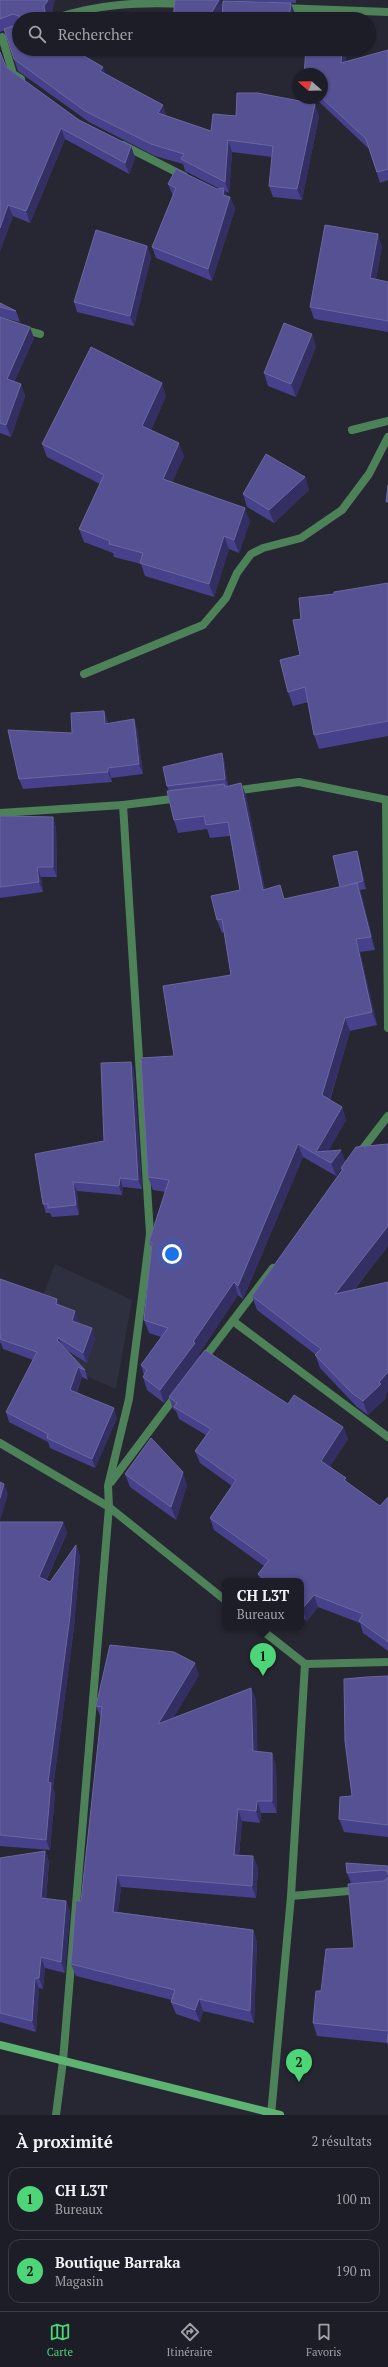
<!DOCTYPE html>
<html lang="fr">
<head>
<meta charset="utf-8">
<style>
  :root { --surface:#1c1d26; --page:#292a32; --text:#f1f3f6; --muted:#a0a2a7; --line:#3a3b43; --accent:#4cd677 }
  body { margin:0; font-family:"PT Serif",serif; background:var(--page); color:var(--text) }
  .compass { position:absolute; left:292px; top:68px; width:36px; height:36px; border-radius:50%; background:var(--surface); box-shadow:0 1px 3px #0004; rotate:290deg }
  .you { position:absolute; left:172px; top:1254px; width:14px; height:14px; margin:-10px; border:3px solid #fff; border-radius:50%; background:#1a73e8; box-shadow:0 0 0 6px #1a73e833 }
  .badge { display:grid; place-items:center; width:26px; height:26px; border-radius:50%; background:var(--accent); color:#111; font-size:13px; font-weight:700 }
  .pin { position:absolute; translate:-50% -33px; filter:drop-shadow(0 1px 2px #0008) }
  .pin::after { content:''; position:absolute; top:21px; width:14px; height:12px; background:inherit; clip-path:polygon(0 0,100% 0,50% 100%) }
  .popup { position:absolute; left:222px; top:1578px; width:82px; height:52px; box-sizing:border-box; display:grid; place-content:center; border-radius:8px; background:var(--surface); filter:drop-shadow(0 1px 3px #0005); font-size:13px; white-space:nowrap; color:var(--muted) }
  .popup b { font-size:15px; color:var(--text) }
  .popup::after { content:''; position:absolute; left:50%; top:100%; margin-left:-8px; border:8px solid transparent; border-top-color:var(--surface) }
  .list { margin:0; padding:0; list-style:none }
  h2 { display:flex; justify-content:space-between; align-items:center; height:52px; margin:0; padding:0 16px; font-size:17px }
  h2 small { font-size:13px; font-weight:400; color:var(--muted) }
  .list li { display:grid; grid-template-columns:26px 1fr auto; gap:12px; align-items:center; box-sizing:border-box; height:64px; margin:0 8px 8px; padding:0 8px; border:1px solid var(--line); border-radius:12px }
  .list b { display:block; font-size:15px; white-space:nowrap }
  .list p { margin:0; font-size:13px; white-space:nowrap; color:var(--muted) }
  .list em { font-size:13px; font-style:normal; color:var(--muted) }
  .icon { flex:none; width:22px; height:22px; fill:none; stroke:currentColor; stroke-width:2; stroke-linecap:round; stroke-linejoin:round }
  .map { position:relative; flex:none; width:388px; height:2115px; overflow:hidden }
  .search { position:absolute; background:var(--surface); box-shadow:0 1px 3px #0004; left:12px; right:12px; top:12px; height:44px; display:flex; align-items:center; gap:10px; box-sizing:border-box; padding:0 14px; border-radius:22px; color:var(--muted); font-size:15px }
  .sheet { height:196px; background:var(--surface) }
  nav { display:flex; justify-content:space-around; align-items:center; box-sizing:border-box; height:56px; border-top:1px solid var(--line); background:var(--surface); font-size:11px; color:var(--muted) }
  nav a { display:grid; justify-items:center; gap:2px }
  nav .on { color:var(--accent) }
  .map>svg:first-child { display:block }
</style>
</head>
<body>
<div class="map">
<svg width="388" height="2115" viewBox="0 0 388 2115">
  <rect width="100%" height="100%" fill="#262732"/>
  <path fill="#2e3040" d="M55,1264l77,36 -16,89 -93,-40z"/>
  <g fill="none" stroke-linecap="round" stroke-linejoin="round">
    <g stroke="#4d8158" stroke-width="8">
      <path d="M282,8l106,4"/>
      <path d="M53,19c42,-15 86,-17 131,-15"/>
      <path d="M2,37l11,37 8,5"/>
      <path d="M123,145l61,31"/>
      <path d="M22,329l18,5"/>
      <path d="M352,430l36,-9"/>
      <path d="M84,674l119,-49 23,-27 11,-25 14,-19 12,-6 38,-10 41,-28 27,-36 19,-37"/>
      <path d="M233,791l66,-9 89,18"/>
      <path d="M386,800l2,228"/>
      <path d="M0,813l123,-8 57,-7"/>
      <path d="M358,1155l30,-39"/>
      <path d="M233,1321l155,116"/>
      <path d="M202,1361l71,-93"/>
      <path d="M0,1443l109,64 116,93"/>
      <path d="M111,1482l66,-88"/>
      <path d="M258,1627l47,37 -14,232 -20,219"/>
      <path d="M305,1664l83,-2"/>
      <path d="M291,1896l69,-6"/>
      <path d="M56,2115l7,-54 46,-554 -1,-21 21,-87 21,-165 -27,-429"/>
    </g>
    <path stroke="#5cb372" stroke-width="8" d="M0,2045l280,70"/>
  </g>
  <g fill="#46418a">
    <path d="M0,0l52,14 -4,3v2h-29l87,55 61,42 44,15 25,-15h83l-17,84 -29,-3 -4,-11 3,-29 -40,-5 -3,41 -4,-2 2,5 3,1 5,12 -23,72 -56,-23 -4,-11 21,-51 -5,-12 49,5h3l-35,-18 -2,-7 -28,-8 -66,-34 -71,-51 -4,-12 -9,-29 -5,2z"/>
    <path d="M175,0h121v3l-76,-3 3,7 72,7 -73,1 -2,4h-47z"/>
    <path d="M174,49h30l-2,3 -27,-2z"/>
    <path d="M222,49h54l-16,1v5l-37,-2z"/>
    <path d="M388,50v130l-8,3 -11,-34 -54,-51h7l23,-36z"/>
    <path d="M6,67l73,53 52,26 4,12 -6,16 -64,-35 -35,84 -17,-7 -13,35z"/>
    <path d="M147,246l4,11 -17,69 -57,-14 -3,-10z"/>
    <path d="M382,246l-6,33 12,3v50l-74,-13 -4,-12z"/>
    <path d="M0,303l16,8 4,11 -20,-5z"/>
    <path d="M0,317l34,21 -20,44 7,2 4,12 -14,41 -11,-4z"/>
    <path d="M316,346l-20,51 -28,-11 -4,-13z"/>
    <path d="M166,396l-15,34 33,26 -12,26 78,39 -11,32 -10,-4 -15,48 -69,-21 -4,-12 -27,-7 -1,-4 -29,-11 -5,-13 21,-45 -53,-27 -5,-13z"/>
    <path d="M305,477l4,13 -35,33 -27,-16 -4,-13z"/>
    <path d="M388,583v153l-69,13 -5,-14 -6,-33 -15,4 -5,-14 12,-37 1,-36 33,-25z"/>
    <path d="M104,711l4,12 29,6 6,45 -32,4 1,4 -89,7 -4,-10 53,-46z"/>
    <path d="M222,753l2,7 4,26 13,-3 5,13 19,94 20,9 55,-12 19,-29 7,31 -6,1 2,6 13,54 -15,2 17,73 -27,6 -20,69 12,7 4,13 -18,31 17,10 43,-17v102l-34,44 34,-8v109l-3,4 1,3 -18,17 -11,-8 -37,-39 -5,-14 -58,-44 -5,-14 90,-125 -1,-2 -5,7 -33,-19 -60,142 -5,-4 -39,59 1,2 -36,47 -17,-13 -4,-13 1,-2 -3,-10 20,-28 -12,-4 -5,-13 8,-72 -3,-6 17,-50 -13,-2 -5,-13 26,-121 57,-81 -7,-43 -2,1 -5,-13 23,-30 -10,-54 -20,2 -3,-9 -29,4 -4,-13 -5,-29 -2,-5z"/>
    <path d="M0,816l53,1 3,11 1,49h-16l2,15 -43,6z"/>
    <path d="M131,1062l3,9 8,118 -19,-2 -1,8 -45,-4 2,24 -27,2 -2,-4h-4l-3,-9 61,-63z"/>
    <path d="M0,1279l60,26 19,16 -1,2 17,15 -8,25 -22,-14 20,21 3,10 -6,-3 -5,15 40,26 -22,50 -45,-20 -2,-6 -39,-20 -3,-10 27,-52 -30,-11 -2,-6h-1z"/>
    <path d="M169,1397l119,7 55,23 5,12 -18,27 18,17 32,23 8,-9v154l-25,-18 -3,-10 -42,-16 -11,14 -6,-5v-35h-40l-3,-7 6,-8 -50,-36 -4,-12 22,-32 -32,-23 -5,-12 11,-16 -27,-16 -3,-8 -3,-2z"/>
    <path d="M125,1474l62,11 -11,35 -46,-33z"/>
    <path d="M0,1522h63l4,11 -21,48 4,1 26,-37 4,11 -6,71 -21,161 2,5 -5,57 -50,-4z"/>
    <path d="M199,1675l-26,43 78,-30 5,12 1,51 19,14 1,48h-16l-1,10 -18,-2 -3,34 14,1 5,12 -2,30 -135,-11 -3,25 135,18 4,12 -3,81 -51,-12 -3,11 -24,-8 -5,-12 1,-2 -96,-24 -5,-12 10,-63 20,-183 -5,-12z"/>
    <path d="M388,1676v161l-44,-5 -5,-13 13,-23z"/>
    <path d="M45,1851l4,11 -3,37 20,2 4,11 -5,61 -20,-5 -2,21 -4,-1 -3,44 -36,-10v-164z"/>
    <path d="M388,1866v180l-1,-3 -70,-7 -4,-13 8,-32 33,-43 -3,-65 -4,-10z"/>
  </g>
  <g fill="#332f63">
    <path d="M48,0h7l-3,14 -4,3v2h-5l1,-13z"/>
    <path d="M219,0h1l4,11 -4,8h-12z"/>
    <path d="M291,3l4,11 -1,5h-5z"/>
    <path d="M258,49h2v6z"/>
    <path d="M342,49h5l-2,24 -4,-10z"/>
    <path d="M103,67l4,11 -7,-7z"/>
    <path d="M315,104l4,12 -17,84 -5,-11z"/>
    <path d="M163,105l4,11 -9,-3z"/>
    <path d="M61,128l4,11 -35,84 -4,-12z"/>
    <path d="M228,140l4,12 -3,41 -4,-11z"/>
    <path d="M131,146l4,12 -6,16 -4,-11z"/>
    <path d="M224,188l4,11 2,-2 5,12 -23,72 -4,-12 15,-74z"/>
    <path d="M8,205l5,11 -13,35v-23z"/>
    <path d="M378,234l4,12 -8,44 -4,-12z"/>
    <path d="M147,246l4,11 -17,69 -4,-10z"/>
    <path d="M30,327l4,11 -23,52 -4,-11z"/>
    <path d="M312,334l4,12 -20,51 -5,-13z"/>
    <path d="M162,383l4,13 -19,43 -5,-13z"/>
    <path d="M21,384l4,12 -14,41 -5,-12z"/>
    <path d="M179,443l5,13 -16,36 -5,-13z"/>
    <path d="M305,477l4,13 -35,33 -5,-13z"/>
    <path d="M245,508l5,13 -11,32 -5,-13z"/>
    <path d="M224,536l5,13 -15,48 -5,-13z"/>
    <path d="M104,711l3,9 1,13 -3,-9z"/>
    <path d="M134,719l3,10 6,45 -4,-10z"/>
    <path d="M222,753l2,7 4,26 -3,-7z"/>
    <path d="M108,768l3,10 1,4 -4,-10z"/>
    <path d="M241,783l5,13 22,107 -5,-13z"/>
    <path d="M53,817l3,11 1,49 -4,-10z"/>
    <path d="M357,851l2,7 7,31 -3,-8z"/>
    <path d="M37,867l4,10 2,15 -4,-10z"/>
    <path d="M357,883l5,13 13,54 -4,-13z"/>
    <path d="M356,939l4,13 17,73 -5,-13z"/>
    <path d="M345,1018l5,13 -23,77 -5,-13z"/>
    <path d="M131,1062l3,9 8,118 -4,-9z"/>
    <path d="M342,1107l4,13 -22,39 -8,-7z"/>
    <path d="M298,1144l5,13 -60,142 -5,-13z"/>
    <path d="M341,1150l5,13 -5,5v1l-5,7 -5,-13z"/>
    <path d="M120,1178l3,9 -1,8 -3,-9z"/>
    <path d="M73,1182l4,9 2,24 -3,-10z"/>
    <path d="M388,1226v20l-48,61 -5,-13z"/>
    <path d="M234,1282l4,13 -39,59 1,2 -36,47 -4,-13 33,-48z"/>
    <path d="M57,1299l4,9 -5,-4z"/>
    <path d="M75,1311l4,10 -4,10 -3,-10z"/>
    <path d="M92,1328l3,10 -8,25 -4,-10z"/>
    <path d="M59,1338l3,9 -5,-7z"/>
    <path d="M78,1367l4,10 -8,22 -4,-9z"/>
    <path d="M388,1372v19l-3,4 1,3 -18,17 -5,-14z"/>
    <path d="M114,1408l3,10 -22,50 -3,-9z"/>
    <path d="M343,1427l5,12 -22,34 -5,-12z"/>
    <path d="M183,1472l4,13 -11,35 -5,-13z"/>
    <path d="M346,1478l4,12 -6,-10z"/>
    <path d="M4,1484l4,10 -8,27v-23z"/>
    <path d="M63,1522l4,11 -24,54 -4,-10z"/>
    <path d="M76,1545l4,11 -6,71 -21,161 2,5 -5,57 -4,-10 2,-58z"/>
    <path d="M314,1595l4,12 -11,14 -5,-12z"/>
    <path d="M195,1663l4,12 -36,61 -5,-12z"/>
    <path d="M251,1688l5,12 2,63 -5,-12z"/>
    <path d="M272,1753l4,12 1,48 -5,-12z"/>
    <path d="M257,1801l4,12 -1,10 -4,-12z"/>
    <path d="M238,1809l4,12 -4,45 -4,-11z"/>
    <path d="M45,1851l4,11 -4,47 -4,-11z"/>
    <path d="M253,1856l5,12 -2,30 -4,-12z"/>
    <path d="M117,1875l4,12 -4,37 -4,-12z"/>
    <path d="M66,1901l4,11 -5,61 -4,-11z"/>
    <path d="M253,1930l4,12 -3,81 -4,-12z"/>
    <path d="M41,1957l4,11 -2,21 -4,-11z"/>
    <path d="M35,1978l4,10 -3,44 -4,-11z"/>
    <path d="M199,1999l4,12 -3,11 -5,-12z"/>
  </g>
  <g fill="#565193" stroke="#6b67a0">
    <path d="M0,0h48l-1,2 -3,4 1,6 -2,7h-24v30h53l31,18 -3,4 63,34 -5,8 53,18 2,-17 23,2 1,-23h21l57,11 -18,85 -28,-3 4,-40 -45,-6 -3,42 -44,-23 3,-5 -33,-10 -66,-33 -71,-52 -10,-30 15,-5v-8l-6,-2 -13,5z"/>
    <path d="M175,0h44l-11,19h-35z"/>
    <path d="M223,1l68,2 -2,16h-67z"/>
    <path d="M306,49h36l-1,14 47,-13v119l-11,3 -11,-33 -44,-41v-24h-18z"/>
    <path d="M0,52l6,15 73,53 52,26 -6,17 -64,-35 -35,83 -18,-6 -8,23z"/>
    <path d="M176,169l41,20 7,-1 -1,7 7,2 -22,72 -56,-22 24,-59 -8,-4z"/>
    <path d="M325,225l53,9 -8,44 18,4v39l-78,-14z"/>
    <path d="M96,230l51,16 -17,70 -56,-14z"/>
    <path d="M0,303l16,8 -16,-4z"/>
    <path d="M0,317l30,10 -23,52 14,5 -15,41 -6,-2z"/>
    <path d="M284,323l28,11 -21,50 -27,-11z"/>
    <path d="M91,347l71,36 -20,43 37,17 -16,36 82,29 -11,32 -10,-4 -15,48 -69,-21 3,-10 -34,-9 1,-3 -31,-12 25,-54 -62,-31z"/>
    <path d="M266,454l39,23 -36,33 -26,-16z"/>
    <path d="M388,485v17h-2z"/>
    <path d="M388,583v138l-74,14 -9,-48 -17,5 -8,-32 20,-5 -7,-35 8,-1 -2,-21 35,-4v-2z"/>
    <path d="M104,711l1,13 29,-5 5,45 -31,4v4l-89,7 -11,-49 64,3 -1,-20z"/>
    <path d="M222,753l3,26 -58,7 -4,-19z"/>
    <path d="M241,783l22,107 17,-5 4,14 73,-16 14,54 -15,2 16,73 -27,6 -23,77 20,12 -26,45 25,-2 -10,13 -33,-19 -60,142 -4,-4 -41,60 2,1 -35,47 -17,-13 4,-7 -6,-5 27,-37 -24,-8 8,-77 -3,-1 20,-62 -21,-3 -7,-119 33,-2 -11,-70 68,-11 -9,-56 -5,1 -6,-24 29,-6 -12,-68 -22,3 -2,-9 -30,4 -7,-29 57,-7 1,3z"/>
    <path d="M0,816l53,1v50h-16l2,15 -39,5z"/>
    <path d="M357,851l6,30 -23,6 -7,-31z"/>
    <path d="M131,1062l7,118 -18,-2 -1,8 -46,-4 3,23 -28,3v-4h-5l-8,-50 69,-13 -3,-78z"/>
    <path d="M388,1144v82l-53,68 53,-12v90l-9,10 2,2 -18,17 -11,-8 -37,-38 6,-6 -69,-53 91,-127 -2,-1 15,-21z"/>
    <path d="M0,1279l57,20 -1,5 19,7 -3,10 20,7 -9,25 -24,-15 -2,2 28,30 -7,-3 -8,23 44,18 -22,51 -45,-21 1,-4 -42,-22 31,-60 -37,-13 1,-4h-1z"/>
    <path d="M205,1350l83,54 6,-9 49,32 -22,34 25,17 -2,2 36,26 8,-9v145l-29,-21 4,-7 -49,-19 -12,14 -1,-1v-27h-34l-9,-7 11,-14 -59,-42 26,-38 -41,-29 16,-22 -37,-22 3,-4 -8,-6z"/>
    <path d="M151,1438l32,34 -12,35 -46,-33z"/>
    <path d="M0,1482l4,2 -4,14z"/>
    <path d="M0,1522h63l-24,55 11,5 26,-37 -6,71 -22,166 3,1 -5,57 -46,-5z"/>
    <path d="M110,1645l64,7 21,11 -37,61 93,-36 2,63 19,2v48h-15l-1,10 -18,-2 -4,46 19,1 -1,30 -135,-11 -4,37 140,18 -3,81 -51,-12 -4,11 -24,-8 4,-12 -104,-26 5,-63h5l21,-194 -6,-1z"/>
    <path d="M388,1676v149l-49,-6 1,-22 12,-1 -7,-55 -1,-62 23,-2z"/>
    <path d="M45,1851l-4,47 25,3 -5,61 -20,-5 -2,21h-4l-3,43 -32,-8v-155z"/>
    <path d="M346,1863l42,3v9v-3l-5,-2 -36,3z"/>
    <path d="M388,1877v154l-75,-8 3,-32h5l5,-42 28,-1 -6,-64 36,-3z"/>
    <path d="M388,2034v8h-1z"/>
  </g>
</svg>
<svg class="compass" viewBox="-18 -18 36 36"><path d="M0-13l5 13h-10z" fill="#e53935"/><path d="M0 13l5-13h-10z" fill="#a0a2a7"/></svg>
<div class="you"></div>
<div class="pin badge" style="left:263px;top:1676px">1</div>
<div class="popup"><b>CH L3T</b>Bureaux</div>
<div class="pin badge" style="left:299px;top:2082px">2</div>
<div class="search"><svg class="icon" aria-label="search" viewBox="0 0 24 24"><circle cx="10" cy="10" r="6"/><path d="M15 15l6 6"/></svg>Rechercher</div>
</div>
<section class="sheet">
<h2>À proximité<small>2 résultats</small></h2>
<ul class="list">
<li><span class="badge">1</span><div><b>CH L3T</b><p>Bureaux</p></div><em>100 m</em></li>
<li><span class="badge">2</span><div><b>Boutique Barraka</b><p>Magasin</p></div><em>190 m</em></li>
</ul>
</section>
<nav>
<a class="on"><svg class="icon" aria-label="map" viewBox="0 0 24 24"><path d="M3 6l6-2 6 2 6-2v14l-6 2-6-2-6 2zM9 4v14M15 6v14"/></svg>Carte</a>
<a><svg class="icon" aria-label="directions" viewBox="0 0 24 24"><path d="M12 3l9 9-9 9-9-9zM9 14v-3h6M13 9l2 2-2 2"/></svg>Itinéraire</a>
<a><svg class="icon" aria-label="saved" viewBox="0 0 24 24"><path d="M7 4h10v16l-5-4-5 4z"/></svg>Favoris</a>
</nav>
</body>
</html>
